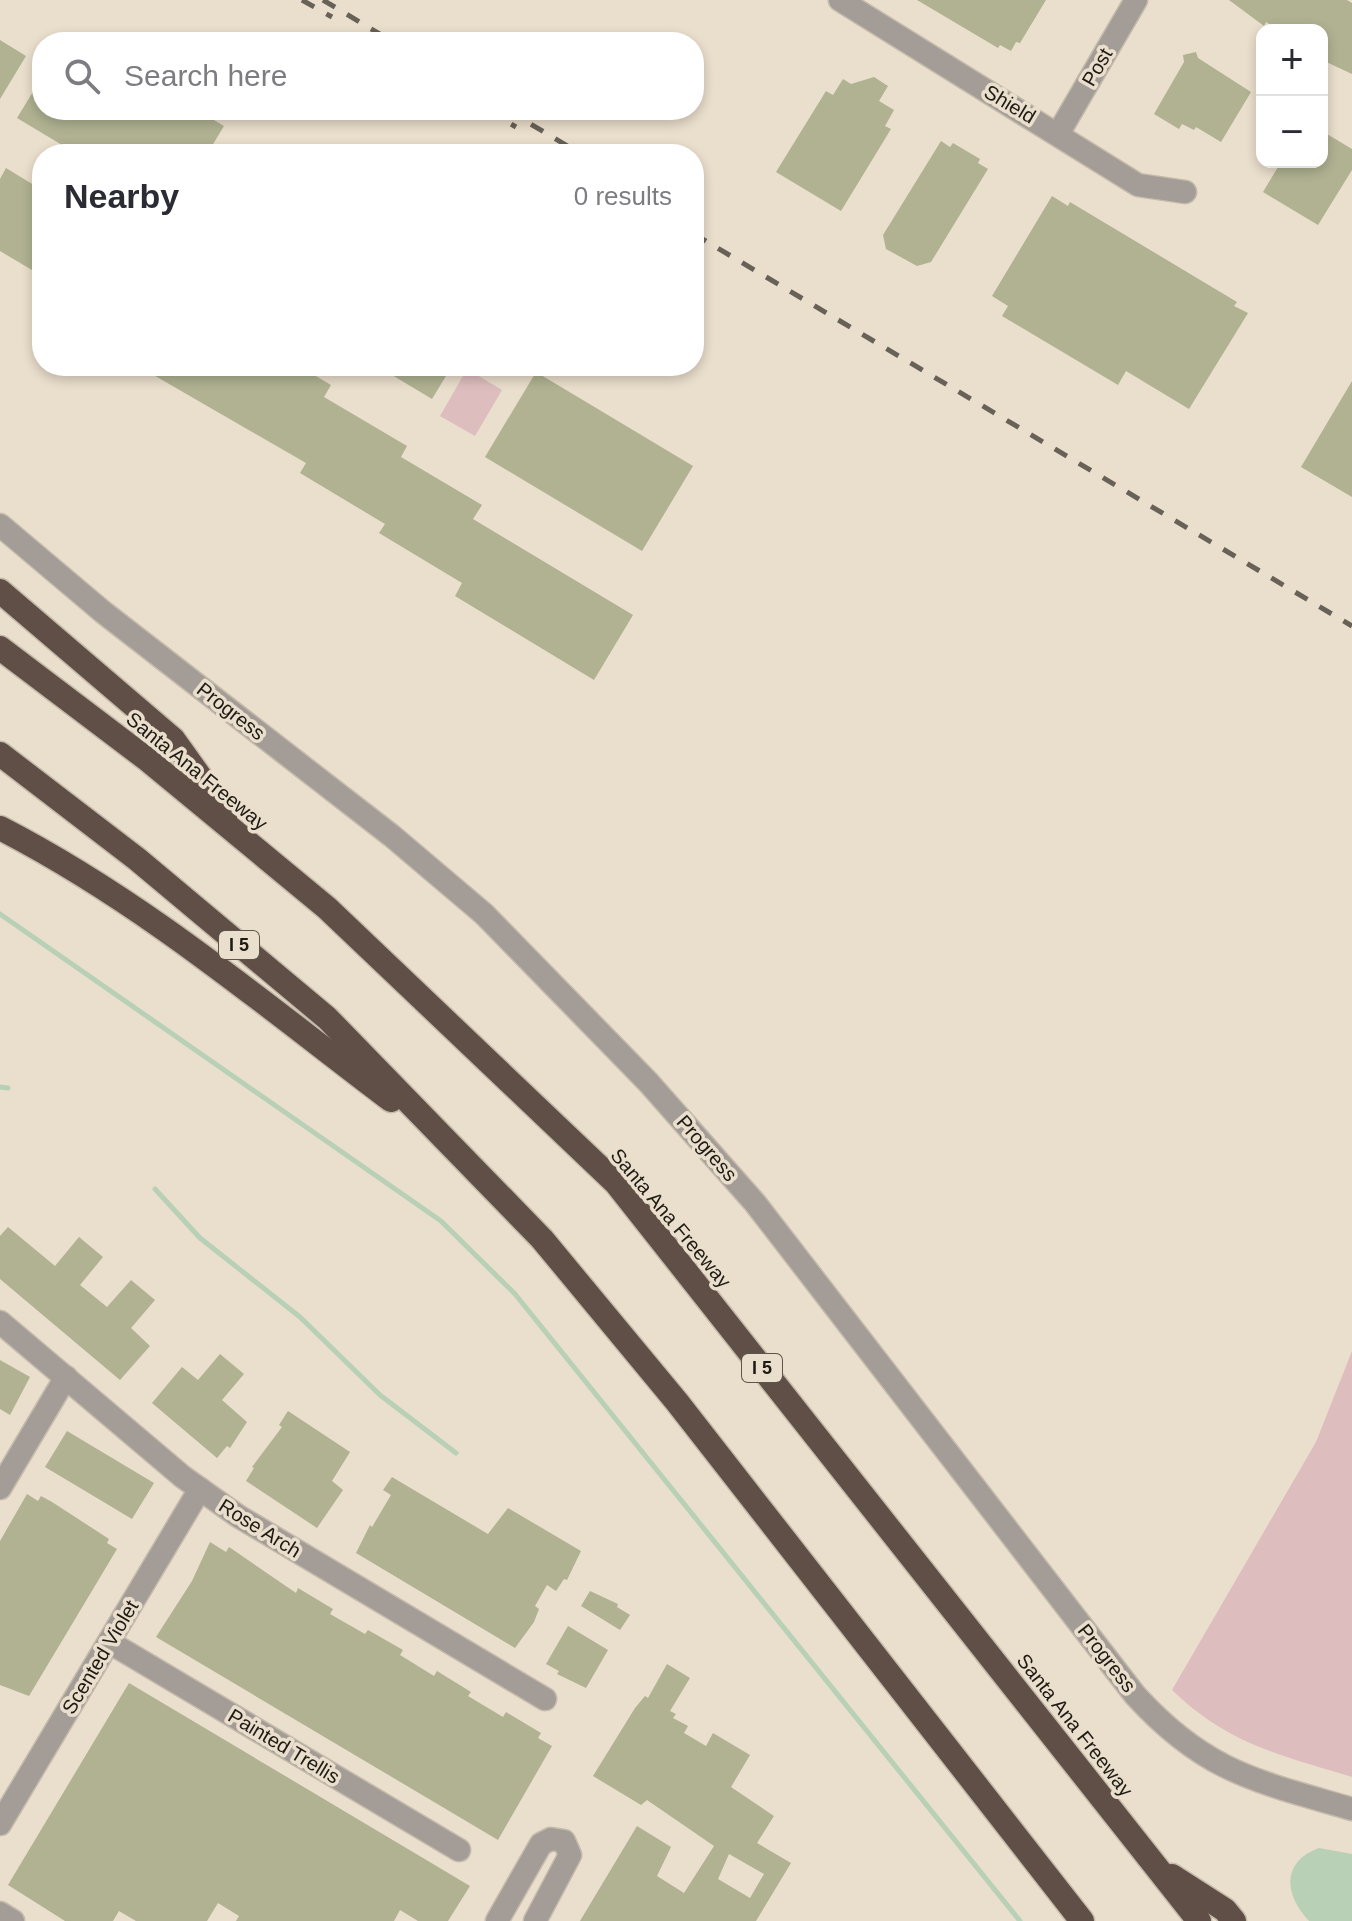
<!DOCTYPE html>
<html lang="en">
<head>
<meta charset="utf-8">
<style>
  :root { --surface:#fff; --page:#f2f2f3; --text:#2b2b33; --muted:#7c7c81; --line:#e1e1e2 }
  body { margin:0; font-family:Helvetica,sans-serif; background:var(--page); color:var(--text) }
  .controls { position:absolute; right:24px; top:24px; display:grid; overflow:hidden; border-radius:16px; box-shadow:0 4px 12px #0003 }
  .controls button { width:72px; height:72px; display:grid; place-items:center; padding:0; border:0; border-bottom:2px solid var(--line); background:var(--surface); color:var(--text); font:40px sans-serif }
  .list { margin:0; padding:0; list-style:none }
  h2 { display:flex; justify-content:space-between; align-items:center; height:104px; margin:0; padding:0 32px; font-size:34px }
  h2 small { font-size:26px; font-weight:400; color:var(--muted) }
  .icon { flex:none; width:44px; height:44px; fill:none; stroke:currentColor; stroke-width:2; stroke-linecap:round; stroke-linejoin:round }
  .map { position:relative; flex:none; width:1352px; height:1921px; overflow:hidden }
  .search { position:absolute; background:var(--surface); box-shadow:0 4px 12px #0003; left:32px; top:32px; width:672px; height:88px; display:flex; align-items:center; gap:20px; box-sizing:border-box; padding:0 28px; border-radius:32px; color:var(--muted); font-size:30px }
  .panel { position:absolute; background:var(--surface); box-shadow:0 4px 12px #0003; left:32px; top:144px; width:672px; height:232px; border-radius:32px }
  .map>svg:first-child { display:block }
</style>
</head>
<body>
<div class="map">
<svg width="1352" height="1921" viewBox="0 0 1352 1921">
  <rect width="100%" height="100%" fill="#eadecc"/>
  <g fill="#debdbe">
    <path d="M467,369l35,21 -27,46 -35,-20z"/>
    <path d="M1352,1351v426c-72,-22 -124,-33 -180,-87l144,-248z"/>
  </g>
  <path fill="#b8d0b6" d="M1319,1848l33,6v67h-43c-25,-27 -28,-59 10,-73z"/>
  <g fill="none" stroke-linecap="round" stroke-linejoin="round">
    <g stroke="#b8d0b6" stroke-width="5">
      <path d="M0,914l441,307 74,73 505,627"/>
      <path d="M0,1087l8,1"/>
      <path d="M155,1189l45,49 100,79 80,78 76,58"/>
    </g>
  </g>
  <g fill="#b0b292" fill-rule="evenodd">
    <path d="M917,0h129l-26,43 -4,-1 -5,9 -11,-6 -2,3z"/>
    <path d="M1229,0h118l5,3v71l-30,-14v-30h-43l-13,-8 -2,4z"/>
    <path d="M0,40l26,16 -26,43z"/>
    <path d="M1196,52l2,6 53,34 -30,50 -25,-15 -2,3 -12,-6 -3,5 -25,-15 30,-52 -1,-7z"/>
    <path d="M42,77v33h155l27,16 -17,28h-130l-60,-36z"/>
    <path d="M874,77l14,9 -9,15 15,9 -9,16 6,3 -50,82 -65,-39 50,-81 7,4 10,-16 8,5z"/>
    <path d="M1322,131l30,18v21l-34,55 -55,-33 18,-30h41z"/>
    <path d="M941,141l9,6 3,-4 27,16 -2,4 10,6 -57,93 -14,4 -31,-17 -3,-14z"/>
    <path d="M6,168l36,22v86l-42,-25v-72z"/>
    <path d="M1052,196l16,10 2,-4 167,100 -3,4 14,7 -59,96 -63,-38 -8,14 -116,-69 6,-10 -16,-10z"/>
    <path d="M138,366h161l32,19 -7,12 83,49 -6,11 81,48 -9,14 160,96 -39,65 -139,-84 7,-13 -83,-50 6,-9 -85,-51 6,-10z"/>
    <path d="M377,366h75l-20,33z"/>
    <path d="M536,372l157,94 -51,85 -157,-94z"/>
    <path d="M1352,381v116l-51,-30z"/>
    <path d="M8,1227l47,39 24,-29 24,20 -23,28 27,22 24,-27 24,20 -24,28 19,18 -30,34 -120,-101v-43z"/>
    <path d="M220,1354l24,20 -22,26 25,22 -17,26 -3,-2 -10,12 -65,-55 30,-36 16,13z"/>
    <path d="M0,1360l30,17 -20,38 -10,-6z"/>
    <path d="M288,1411l62,41 -18,29 11,9 -26,38 -71,-47 8,-13 -2,-1 30,-40 -3,-2z"/>
    <path d="M67,1431l87,52 -22,36 -87,-52z"/>
    <path d="M392,1477l96,57 20,-26 73,43 -14,29 -3,-1 -8,12 -9,-6 -12,21 4,3 -5,13 -19,26 -159,-95 14,-28 2,2 19,-32 -8,-5z"/>
    <path d="M27,1494l11,7 3,-5 11,6 57,37 -2,4 10,6 -88,147 -29,-11v-144z"/>
    <path d="M210,1542l16,10 3,-5 67,46 2,-5 35,21 -3,5 35,20 3,-4 35,20 -3,5 34,21 3,-5 34,21 -3,4 35,21 3,-5 35,21 -3,5 14,8 -54,94 -342,-203 36,-56z"/>
    <path d="M590,1591l28,13 -1,3 13,8 -10,15 -39,-24z"/>
    <path d="M568,1626l40,24 -22,38 -29,-14 2,-3 -13,-7z"/>
    <path d="M667,1664l23,14 -20,33 6,3 -3,4 15,8 -4,7 22,13 7,-13 37,22 -19,32 43,29 -17,27 34,20 -35,58h-176l57,-95 34,21 -14,29 27,17 30,-47 -67,-46 -6,5 -48,-29 42,-68 10,-12 3,2zM729,1854l35,20 -14,24 -32,-19z"/>
    <path d="M129,1683l341,203 -22,35h-30l-18,-11 -6,11h-158l3,-5 -21,-13 -11,18h-71l-17,-10 -6,10h-48l-57,-36z"/>
  </g>
  <g fill="none" stroke-linecap="round" stroke-linejoin="round">
    <g stroke="#c5bbab" stroke-width="25">
      <g id="minor">
        <path d="M840,0l298,185 47,7"/>
        <path d="M1058,134l78,-134"/>
        <path d="M0,525l103,87 289,224 92,78 164,168 107,121 380,492c70,77 121,86 217,114"/>
        <path d="M0,1322l183,155 55,39 307,183"/>
        <path d="M0,1488l66,-111"/>
        <path d="M109,1642l350,208"/>
        <path d="M0,1824l200,-335"/>
        <path d="M0,1913l13,8"/>
        <path d="M497,1921l44,-77 10,-5 13,2 6,14 -35,66"/>
      </g>
    </g>
    <g stroke="#c5bbab" stroke-width="27">
      <g id="highway">
        <path d="M0,591l173,148 53,74"/>
        <path d="M0,648l148,112 179,148 289,275 583,738"/>
        <path d="M0,754l137,105 190,159 215,221 135,163 405,519"/>
        <path d="M0,828c142,73 264,176 391,272"/>
        <path d="M1172,1876l53,34 9,11"/>
      </g>
    </g>
    <use href="#minor" stroke="#a49c97" stroke-width="22"/>
    <use href="#highway" stroke="#604f46" stroke-width="24"/>
    <g stroke="#686157" stroke-width="5" stroke-dasharray="14 14" stroke-linecap="butt">
      <path d="M302,0l30,17"/>
      <path d="M323,0l70,42"/>
      <path d="M487,110l29,17"/>
      <path d="M507,110l74,44"/>
      <path d="M694,234l658,392"/>
    </g>
  </g>
  <g text-anchor="middle" stroke-width="7" stroke-linejoin="round" paint-order="stroke">
    <g fill="#eadecc" stroke="#5b554b" stroke-width="2">
      <rect x="219" y="931" width="40" height="28" rx="6"/>
      <rect x="742" y="1354" width="40" height="28" rx="6"/>
    </g>
    <g font-size="18" font-weight="bold" fill="#1e1a14">
      <text x="239" y="951">I 5</text>
      <text x="762" y="1374">I 5</text>
    </g>
    <g font-size="20" fill="#1e1a14" stroke="#eadecc">
      <text transform="translate(1097 67) rotate(-60)" y="7">Post</text>
      <text transform="translate(1010 104) rotate(31)" y="7">Shield</text>
      <text transform="translate(231 711) rotate(38)" y="7">Progress</text>
      <text transform="translate(197 771) rotate(39)" y="7">Santa Ana Freeway</text>
      <text transform="translate(707 1148) rotate(49)" y="7">Progress</text>
      <text transform="translate(671 1218) rotate(50)" y="7">Santa Ana Freeway</text>
      <text transform="translate(260 1528) rotate(32)" y="7">Rose Arch</text>
      <text transform="translate(100 1657) rotate(-59)" y="7">Scented Violet</text>
      <text transform="translate(1107 1658) rotate(52)" y="7">Progress</text>
      <text transform="translate(1075 1725) rotate(52)" y="7">Santa Ana Freeway</text>
      <text transform="translate(284 1746) rotate(31)" y="7">Painted Trellis</text>
    </g>
  </g>
</svg>
<div class="controls">
<button>+</button>
<button>−</button>
</div>
<div class="search"><svg class="icon" aria-label="search" viewBox="0 0 24 24"><circle cx="10" cy="10" r="6"/><path d="M15 15l6 6"/></svg>Search here</div>
<section class="panel">
<h2>Nearby<small>0 results</small></h2>
<ul class="list">
</ul>
</section>
</div>
</body>
</html>
